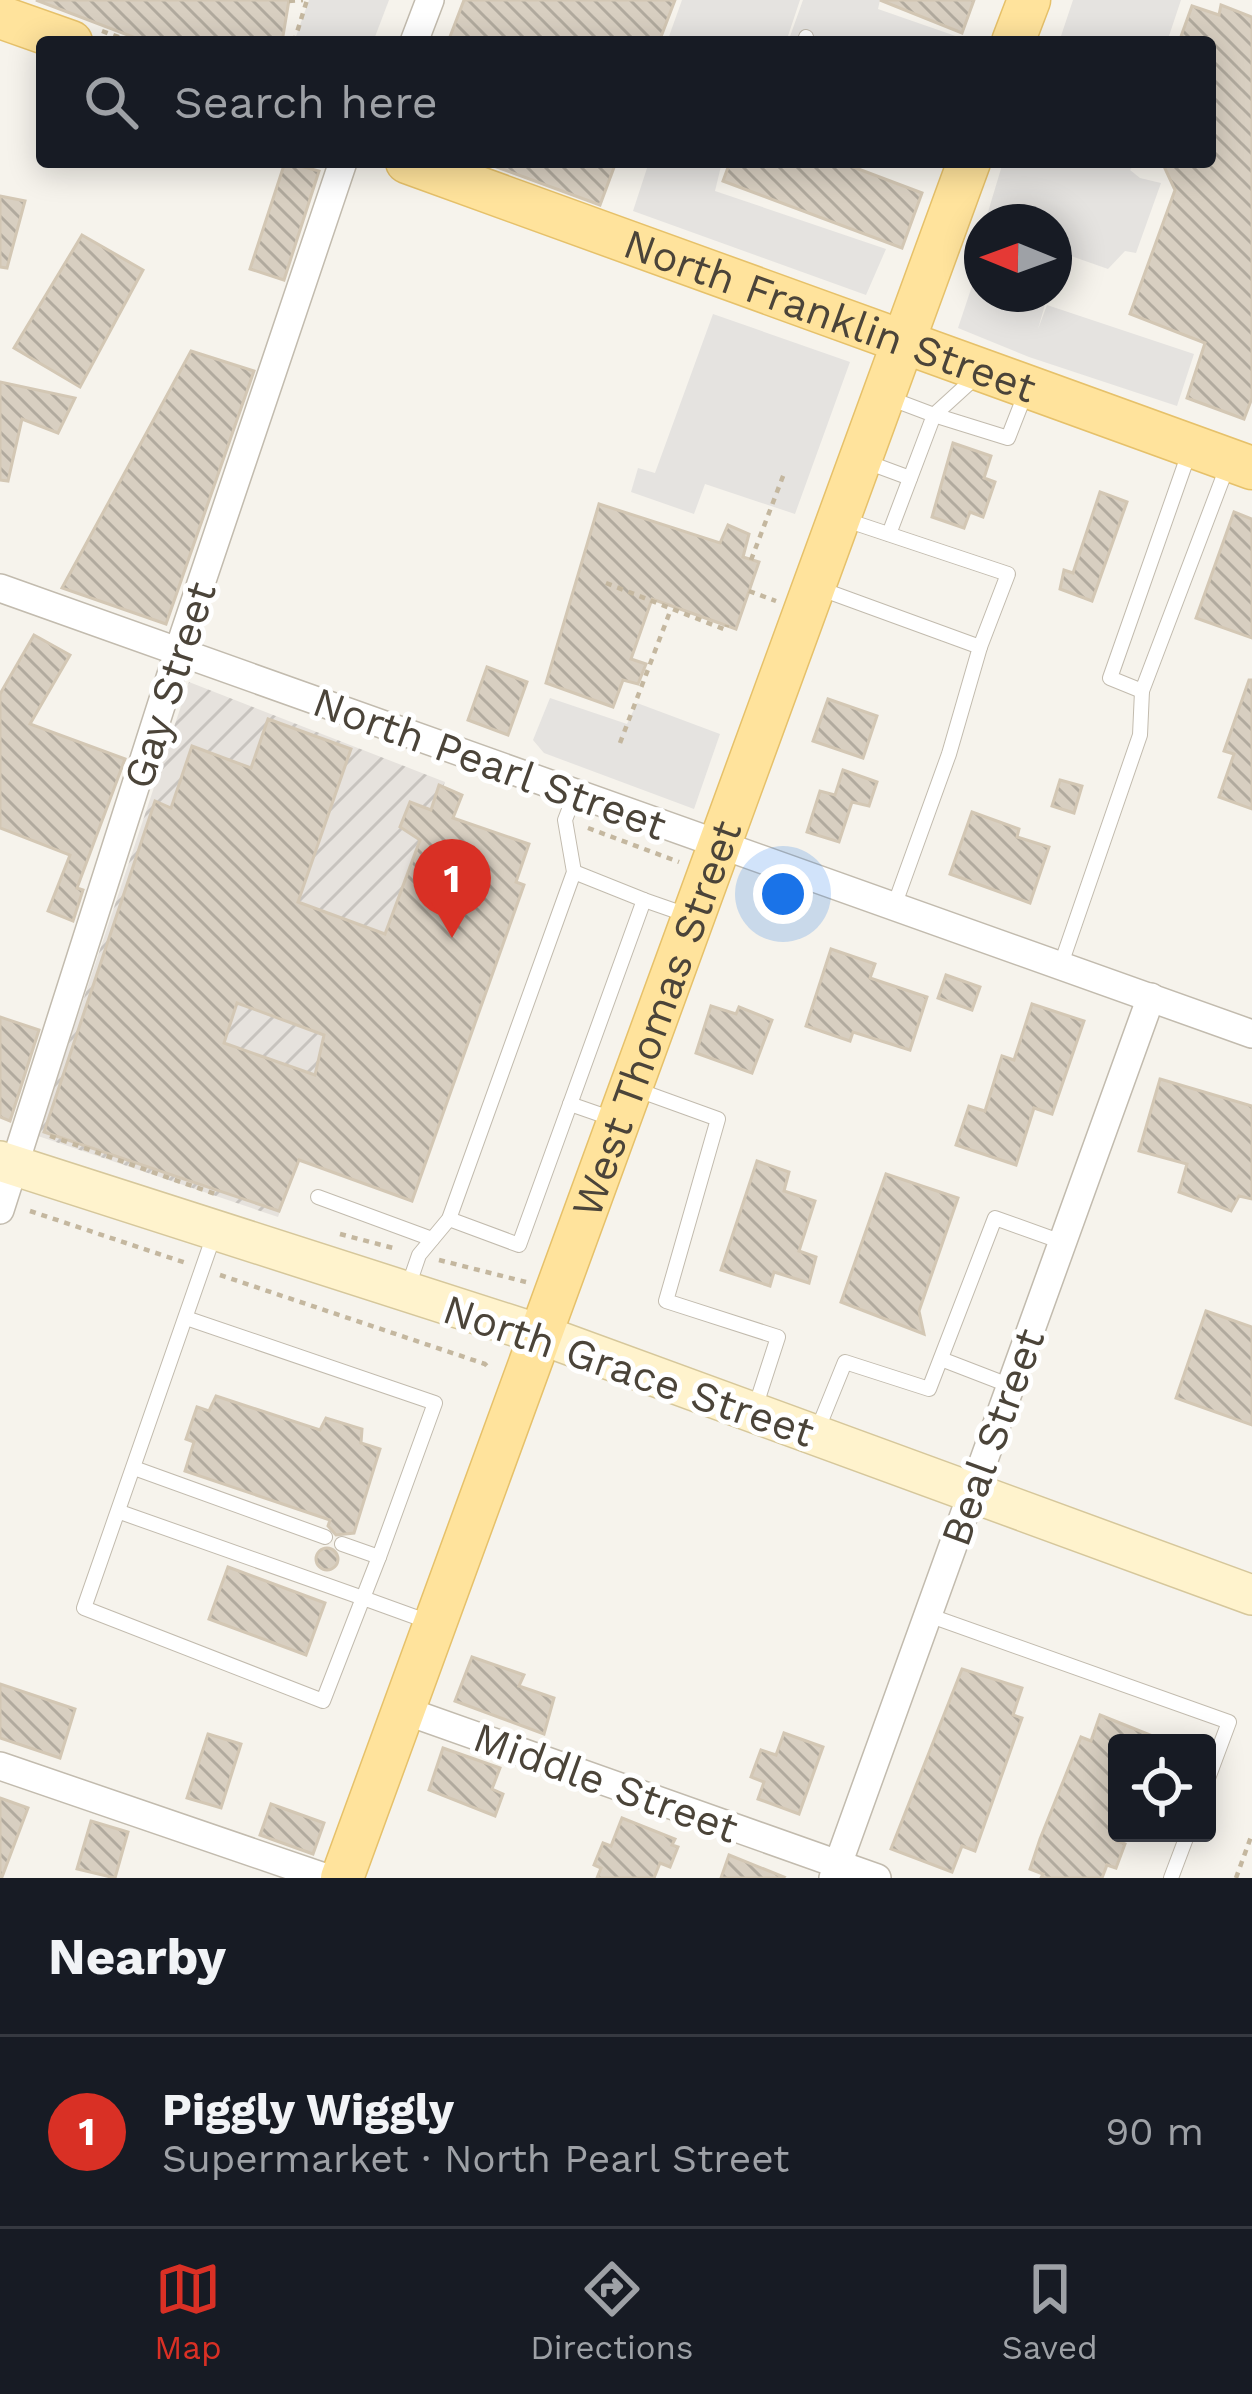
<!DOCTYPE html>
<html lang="en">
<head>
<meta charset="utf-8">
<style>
  :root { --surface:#171b24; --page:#20242c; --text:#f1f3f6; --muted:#9ea1a6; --line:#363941; --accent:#d93025 }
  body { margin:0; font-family:"Work Sans",sans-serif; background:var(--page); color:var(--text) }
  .controls { position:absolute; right:36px; bottom:36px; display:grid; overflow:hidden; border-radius:12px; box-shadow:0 6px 30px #0003 }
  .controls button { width:108px; height:108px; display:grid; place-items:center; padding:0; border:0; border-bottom:3px solid var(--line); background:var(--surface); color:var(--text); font:60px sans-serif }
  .compass { position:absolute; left:964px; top:204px; width:108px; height:108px; border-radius:50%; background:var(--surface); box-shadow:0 6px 30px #0003; rotate:271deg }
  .you { position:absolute; left:783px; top:894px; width:42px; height:42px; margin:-30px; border:9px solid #fff; border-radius:50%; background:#1a73e8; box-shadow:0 0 0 18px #1a73e833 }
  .badge { display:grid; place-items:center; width:78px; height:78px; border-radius:50%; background:var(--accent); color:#fff; font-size:39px; font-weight:700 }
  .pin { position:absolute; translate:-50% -99px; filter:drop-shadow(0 3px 6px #0008) }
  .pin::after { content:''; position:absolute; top:63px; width:42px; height:36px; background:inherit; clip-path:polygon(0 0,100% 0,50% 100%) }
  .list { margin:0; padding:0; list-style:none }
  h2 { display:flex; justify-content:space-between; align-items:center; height:156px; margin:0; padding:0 48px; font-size:51px }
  h2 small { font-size:39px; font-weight:400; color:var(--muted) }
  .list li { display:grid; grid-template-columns:78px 1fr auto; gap:36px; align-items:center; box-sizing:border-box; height:192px; padding:0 48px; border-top:3px solid var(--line) }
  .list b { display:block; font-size:45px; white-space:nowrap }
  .list p { margin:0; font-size:39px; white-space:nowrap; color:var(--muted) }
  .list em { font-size:39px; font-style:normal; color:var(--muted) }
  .icon { flex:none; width:66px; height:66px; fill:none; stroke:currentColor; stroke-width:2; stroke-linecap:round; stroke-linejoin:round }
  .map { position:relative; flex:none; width:1252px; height:1878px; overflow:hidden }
  .search { position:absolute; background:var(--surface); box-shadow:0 6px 30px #0003; left:36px; right:36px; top:36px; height:132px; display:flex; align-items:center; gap:30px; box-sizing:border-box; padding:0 42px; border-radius:12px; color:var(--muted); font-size:45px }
  .sheet { height:348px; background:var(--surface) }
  nav { display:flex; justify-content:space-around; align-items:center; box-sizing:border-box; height:168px; border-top:3px solid var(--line); background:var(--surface); font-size:33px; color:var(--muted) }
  nav a { display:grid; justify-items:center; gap:6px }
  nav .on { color:var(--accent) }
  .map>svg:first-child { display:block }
</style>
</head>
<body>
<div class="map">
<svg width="1252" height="1878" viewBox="0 0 1252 1878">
  <defs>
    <pattern id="industrial-furrows" width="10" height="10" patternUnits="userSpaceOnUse" patternTransform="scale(3)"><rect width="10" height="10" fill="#e6e2dd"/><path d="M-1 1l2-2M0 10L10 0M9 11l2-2" fill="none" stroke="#c7c3be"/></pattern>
    <pattern id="building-back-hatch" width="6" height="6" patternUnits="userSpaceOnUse" patternTransform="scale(3)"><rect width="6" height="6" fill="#d8cfc1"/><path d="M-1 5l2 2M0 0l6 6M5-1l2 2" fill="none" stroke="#b1aa9e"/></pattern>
  </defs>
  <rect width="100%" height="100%" fill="#f6f3ec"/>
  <path fill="url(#industrial-furrows)" d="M189,682l256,100 -167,435 -240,-81z"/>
  <g fill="#e5e3e0">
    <path d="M309,0h80l-16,42h-79z"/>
    <path d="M682,0h118l-14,42h-119z"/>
    <path d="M803,0h77l-2,9 89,31 -179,2z"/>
    <path d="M1073,0h108l-14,42h-108z"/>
    <path d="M649,162h73l-7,29 171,58 -20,46 -233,-84z"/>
    <path d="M1003,162h133l-6,8 10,8 21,5 -25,70 -11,-2 -17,18 -54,-19v-28h-69z"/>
    <path d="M982,256v38h66l-10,35 9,-24 147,49 -17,52 -148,-49 -71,-29z"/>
    <path d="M713,314l137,48 -55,152 -90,-30 -11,30 -63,-22 7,-24 17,5z"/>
    <path d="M550,698l77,26 10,-21 83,31 -26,75 -150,-56 -11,-13z"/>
  </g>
  <g fill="url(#building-back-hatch)" stroke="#d3c7b4" stroke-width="3" fill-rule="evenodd">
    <path d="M36,0h253l-7,42h-136z"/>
    <path d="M464,0h211l-16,42h-211z"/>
    <path d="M880,0h94l-12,33z"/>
    <path d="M1221,5l31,12v381l-8,21 -57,-21 18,-55 -75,-29 45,-124 -13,-28h48v-120h-31l13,-36 27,9z"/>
    <path d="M285,162l34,9 -35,109 -34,-11z"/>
    <path d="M483,162h133l-16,43z"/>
    <path d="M730,162h110l82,31 -20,55 -179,-67z"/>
    <path d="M0,196l25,5 -18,67 -7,-1z"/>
    <path d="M82,235l61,35 -63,117 -66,-39z"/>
    <path d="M191,351l63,20 -88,253 -104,-36z"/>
    <path d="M0,382l75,16 -17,35 -36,-14 -14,62 -8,-1z"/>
    <path d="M953,443l38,13 -7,22 11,4 -12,35 -13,-5 -6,16 -32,-11z"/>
    <path d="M1100,492l27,10 -35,99 -32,-12 4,-19 9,3z"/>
    <path d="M599,504l121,39 8,-18 21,9 -6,23 16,5 -23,67 -84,-30 -21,60 15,5 -8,20 -15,-4 -10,27 -67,-24z"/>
    <path d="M1234,512l18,7v119l-56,-20z"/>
    <path d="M34,635l36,20 -40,69 95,35 -48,129 6,2 -10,31 -25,-10 22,-56 -70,-27v-134z"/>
    <path d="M487,667l40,15 -19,53 -40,-15z"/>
    <path d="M1249,680h3v129l-33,-12 15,-43 -10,-3z"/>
    <path d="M828,699l49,17 -14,42 -50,-17z"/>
    <path d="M268,719l83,30 -53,153 87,32 35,-94 -20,-13 10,-25 21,8 8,-25 23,10 -9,23 76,26 -13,38 8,3 -112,316 -113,-41 -20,51 -235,-79 111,-331 16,7 21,-62 59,22zM237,1003l87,32 -9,40 -91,-32z"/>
    <path d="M843,770l34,12 -8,24 -17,-4 -13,40 -32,-10 13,-41 15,4z"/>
    <path d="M1060,780l22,6 -8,27 -22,-7z"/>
    <path d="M972,812l47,17 -2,8 32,10 -19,56 -80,-29z"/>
    <path d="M831,949l44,15 -5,14 57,19 -17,53 -57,-18 -3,9 -44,-15z"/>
    <path d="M946,975l34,12 -8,23 -34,-12z"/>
    <path d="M1032,1004l52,17 -32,93 -18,-6 -18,57 -60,-20 13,-39 16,5 17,-55 12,4z"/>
    <path d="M711,1006l25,8 3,-7 33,13 -20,53 -56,-20z"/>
    <path d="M0,1017l39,13 -29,91 -10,-4z"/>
    <path d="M1160,1079l92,27v93l-13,-3 -8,15 -52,-19 8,-28 -48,-13z"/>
    <path d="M757,1161l32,11 -5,19 31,10 -16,50 17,6 -7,26 -35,-11 -4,14 -49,-16z"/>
    <path d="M886,1174l72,24 -39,113 5,23 -83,-32z"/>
    <path d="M1206,1311l46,16v98l-76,-27z"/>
    <path d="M216,1396l104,34 6,-12 36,11 -1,14 19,6 -26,84 -18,2 -8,-9 2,-6 -145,-49 9,-29 -8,-3 11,-32 12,4z"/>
    <circle cx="327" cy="1559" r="11"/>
    <path d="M228,1567l97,36 -19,52 -97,-36z"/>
    <path d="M472,1657l52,18 -5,11 35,12 -10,36 -89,-33z"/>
    <path d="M962,1669l60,19 -9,27 9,3 -47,133 -13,-5 -10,26 -61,-23z"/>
    <path d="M0,1684l75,25 -15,49 -60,-20z"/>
    <path d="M1100,1715l70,28h-53v98l8,3 -9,24 -9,-3 -5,13h-61l2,-4 -13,-5 10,-30 41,-102 10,4z"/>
    <path d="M784,1733l39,14 -24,67 -41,-15 6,-17 -13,-5 10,-27 15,5z"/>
    <path d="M208,1734l33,10 -20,64 -34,-10z"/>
    <path d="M443,1748l57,20 -8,21 11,5 -8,22 -66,-26z"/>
    <path d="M0,1798l28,10 -26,69 -2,-1z"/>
    <path d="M271,1804l53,19 -11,31 -53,-19z"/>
    <path d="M622,1818l53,21 -3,6 6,2 -8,20 -10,-4 -6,15h-57l4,-10 -7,-3 9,-22 8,3z"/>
    <path d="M91,1821l37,11 -13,46 -38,-9z"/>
    <path d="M729,1855l55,22 -1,1h-62z"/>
  </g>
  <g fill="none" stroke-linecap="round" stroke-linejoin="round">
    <g stroke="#c2bbae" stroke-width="16">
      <g id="service">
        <path d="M805,42l1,-5"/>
        <path d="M934,415l74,23 18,-46"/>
        <path d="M934,415l45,-41"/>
        <path d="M864,461l46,17"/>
        <path d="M843,519l165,55 -28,73"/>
        <path d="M889,534l45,-119 -45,-17"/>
        <path d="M821,589l159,58 -31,107 -56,155"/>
        <path d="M1142,691l-32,-13 80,-228"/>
        <path d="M644,900l46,16"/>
        <path d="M1060,967l80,-232 2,-44 85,-224"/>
        <path d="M635,1089l83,30 -52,182 112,36 -23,71"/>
        <path d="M570,1104l46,16"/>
        <path d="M318,1197l114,42"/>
        <path d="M449,1219l70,26 125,-345 -70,-28"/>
        <path d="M214,1235l-130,373 239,93 40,-103 69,25"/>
        <path d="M408,1287l11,-32 30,-36 125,-347 -9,-52 10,-26"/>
        <path d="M186,1318l249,85 -56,154 -37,-13"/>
        <path d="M941,1359l70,27"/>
        <path d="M817,1431l28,-69 84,27 66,-171 67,24"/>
        <path d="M134,1468l191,69"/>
        <path d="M120,1512l243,86 16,-41"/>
        <path d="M928,1615l301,107 -22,59"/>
        <path d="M1171,1878l17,-45"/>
      </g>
    </g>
    <g stroke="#c2bbae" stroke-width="30">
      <g id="minor">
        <path d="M414,42l16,-42"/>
        <path d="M0,588l1252,446"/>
        <path d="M0,1210l184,-576 159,-472"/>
        <path d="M403,1710l474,168"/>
        <path d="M0,1766l327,112"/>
        <path d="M833,1878l318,-881"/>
      </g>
    </g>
    <g stroke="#d6c79b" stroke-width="42">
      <path id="secondary" d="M0,1161l539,173 713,261"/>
    </g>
    <g stroke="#e6c16a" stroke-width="45">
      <g id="primary">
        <path d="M0,17l71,25"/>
        <path d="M1013,42l16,-42"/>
        <path id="s1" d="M407,162l845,306"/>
        <path id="s2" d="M342,1878l627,-1716"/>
      </g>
    </g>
    <g stroke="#c4b79f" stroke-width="4.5" stroke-dasharray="6 6" stroke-linecap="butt">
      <path d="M289,1l14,-1"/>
      <path d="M102,31l30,11"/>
      <path d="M294,42l13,-42"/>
      <path d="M751,560l34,-89"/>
      <path d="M606,583l120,47 1,-5"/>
      <path d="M749,591l27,10"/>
      <path d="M620,743l51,-134"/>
      <path d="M588,828l91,34"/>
      <path d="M50,1136l165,58"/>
      <path d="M30,1211l156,52"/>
      <path d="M340,1234l53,14"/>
      <path d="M439,1260l87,22"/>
      <path d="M220,1275l265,89 6,6"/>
      <path d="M1236,1878l16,-44"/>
    </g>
    <use href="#service" stroke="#fff" stroke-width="14"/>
    <use href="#minor" stroke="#fff" stroke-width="27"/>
    <use href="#secondary" stroke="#fff3cd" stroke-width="39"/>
    <use href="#primary" stroke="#ffe39c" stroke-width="42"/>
  </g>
  <g text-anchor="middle" stroke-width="10" stroke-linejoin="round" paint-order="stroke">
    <g font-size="42" fill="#4b4439" stroke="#fff">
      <text dy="15" stroke="none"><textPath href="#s1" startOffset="450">North Franklin Street</textPath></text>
      <text transform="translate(169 685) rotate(-72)" y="15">Gay Street</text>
      <text transform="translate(490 763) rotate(20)" y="15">North Pearl Street</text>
      <text dy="15" stroke="none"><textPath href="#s2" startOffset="915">West Thomas Street</textPath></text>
      <text transform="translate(629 1370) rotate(19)" y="15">North Grace Street</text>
      <text transform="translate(992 1437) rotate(-70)" y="15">Beal Street</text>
      <text transform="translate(606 1782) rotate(20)" y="15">Middle Street</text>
    </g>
  </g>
</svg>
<div class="controls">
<button><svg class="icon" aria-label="locate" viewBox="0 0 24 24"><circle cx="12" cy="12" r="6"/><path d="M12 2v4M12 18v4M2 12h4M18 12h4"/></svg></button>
</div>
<svg class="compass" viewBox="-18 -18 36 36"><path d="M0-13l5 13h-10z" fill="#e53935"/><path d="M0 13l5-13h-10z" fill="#9ea1a6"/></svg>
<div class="you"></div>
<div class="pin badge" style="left:452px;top:938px">1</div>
<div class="search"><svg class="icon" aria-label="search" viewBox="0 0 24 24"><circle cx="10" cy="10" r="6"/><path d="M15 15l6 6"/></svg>Search here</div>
</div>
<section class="sheet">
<h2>Nearby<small></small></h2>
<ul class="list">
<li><span class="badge">1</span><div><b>Piggly Wiggly</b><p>Supermarket · North Pearl Street</p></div><em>90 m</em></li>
</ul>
</section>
<nav>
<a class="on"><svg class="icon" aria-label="map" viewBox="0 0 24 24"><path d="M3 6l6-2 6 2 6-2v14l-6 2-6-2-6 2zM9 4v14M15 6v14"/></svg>Map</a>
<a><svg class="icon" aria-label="directions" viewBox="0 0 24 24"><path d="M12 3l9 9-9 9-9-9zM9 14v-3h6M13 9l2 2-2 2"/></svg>Directions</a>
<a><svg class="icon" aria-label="saved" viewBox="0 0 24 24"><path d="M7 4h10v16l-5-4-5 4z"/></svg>Saved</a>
</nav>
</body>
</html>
